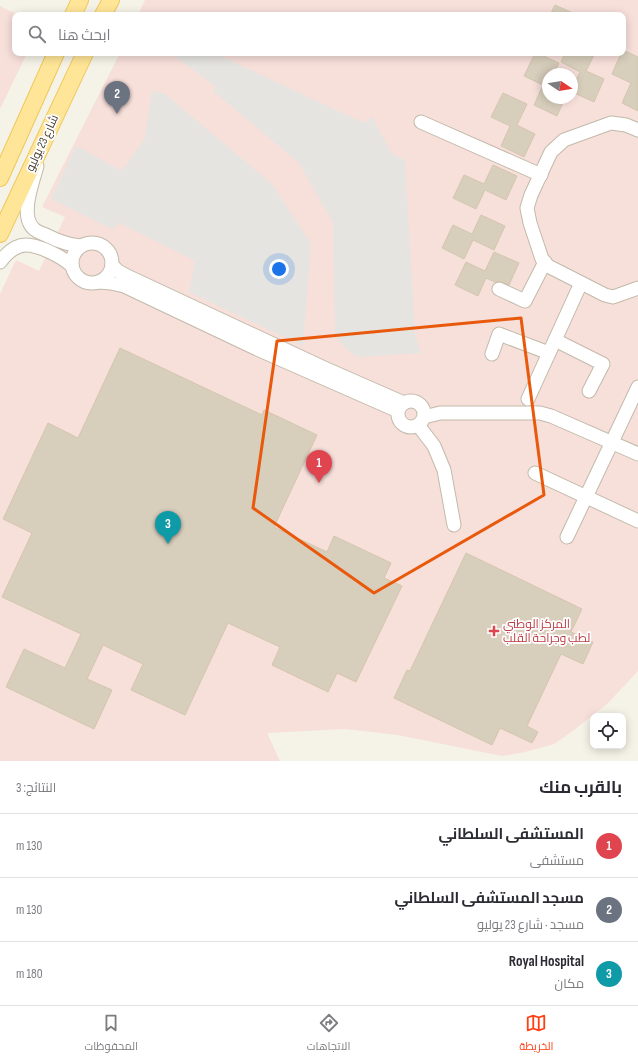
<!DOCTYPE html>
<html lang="ar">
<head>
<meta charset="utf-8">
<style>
  :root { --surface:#fff; --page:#f7f7f7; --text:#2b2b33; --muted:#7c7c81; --line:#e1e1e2; --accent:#ff4015 }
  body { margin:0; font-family:"Sofia Sans Condensed",Cairo,sans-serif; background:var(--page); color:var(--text); direction:rtl }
  .controls { position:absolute; right:12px; bottom:12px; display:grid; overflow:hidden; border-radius:8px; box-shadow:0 2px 10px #0003 }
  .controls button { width:36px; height:36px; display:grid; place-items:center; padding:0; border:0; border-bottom:1px solid var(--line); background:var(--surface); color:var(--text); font:20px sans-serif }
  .compass { position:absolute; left:542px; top:68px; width:36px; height:36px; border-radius:50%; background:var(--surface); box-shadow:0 2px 10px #0003; rotate:102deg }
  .you { position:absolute; left:279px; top:269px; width:14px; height:14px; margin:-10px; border:3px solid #fff; border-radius:50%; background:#1a73e8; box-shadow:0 0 0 6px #1a73e833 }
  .badge { display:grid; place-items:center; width:26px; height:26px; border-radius:50%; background:var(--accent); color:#fff; font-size:13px; font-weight:700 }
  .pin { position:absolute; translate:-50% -33px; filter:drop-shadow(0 1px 2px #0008) }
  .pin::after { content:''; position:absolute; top:21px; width:14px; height:12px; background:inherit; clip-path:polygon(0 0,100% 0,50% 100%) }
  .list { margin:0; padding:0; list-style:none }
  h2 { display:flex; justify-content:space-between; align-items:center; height:52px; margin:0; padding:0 16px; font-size:17px }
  h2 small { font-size:13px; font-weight:400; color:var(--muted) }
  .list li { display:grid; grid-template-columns:26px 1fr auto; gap:12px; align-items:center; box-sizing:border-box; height:64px; padding:0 16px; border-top:1px solid var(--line) }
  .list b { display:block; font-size:15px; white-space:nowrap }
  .list p { margin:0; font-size:13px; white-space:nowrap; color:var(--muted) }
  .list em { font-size:13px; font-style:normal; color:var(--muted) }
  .icon { flex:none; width:22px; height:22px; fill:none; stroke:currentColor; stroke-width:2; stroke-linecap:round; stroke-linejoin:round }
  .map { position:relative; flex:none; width:638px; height:761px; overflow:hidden; direction:ltr }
  .search { position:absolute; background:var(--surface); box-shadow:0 2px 10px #0003; left:12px; right:12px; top:12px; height:44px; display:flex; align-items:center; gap:10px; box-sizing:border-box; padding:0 14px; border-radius:8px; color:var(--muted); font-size:15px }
  .sheet { height:244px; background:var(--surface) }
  nav { display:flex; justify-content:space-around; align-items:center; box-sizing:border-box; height:56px; border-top:1px solid var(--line); background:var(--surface); font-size:11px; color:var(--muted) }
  nav a { display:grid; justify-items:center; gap:2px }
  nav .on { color:var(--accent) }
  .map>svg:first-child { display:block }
</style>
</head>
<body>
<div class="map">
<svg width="638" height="761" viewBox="0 0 638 761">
  <rect width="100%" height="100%" fill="#f5f2e7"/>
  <g fill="#f7dfda" fill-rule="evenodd">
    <path d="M145,0h493v671l-30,32 -34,27 -20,14 -29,8 -23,4 -104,-21 -53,-6 -78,4 13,28h-280v-467l16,-34 23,11 26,-54 -23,-10 78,-154h503v-38h-485zM548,74h24v24h-24z"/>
    <path d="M0,6l18,9h-3v38h12l-27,56z"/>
  </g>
  <g fill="#e6e4e0">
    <path d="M171,53h43l150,70 8,-7 20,38 13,6 10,174 6,19 -61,4 -7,-2 -14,-14 -4,-6 -2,-112 -34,-60 -86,-72 3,-4z"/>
    <path d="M152,91l13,3 107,90 39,60 -8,102 -114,-54 6,-31 -75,-38 -8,6 -61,-30 25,-53 46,25 23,-33z"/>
  </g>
  <g fill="#d8cebc" stroke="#d4c6ae">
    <path d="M555,5l22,10h-27z"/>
    <path d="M623,50l15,7v54l-16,-8 9,-20 -19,-9 9,-21h2z"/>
    <path d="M535,53h2l22,10 -5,11h-6v24h17l-8,18 -23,-11 9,-20 -19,-9z"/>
    <path d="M565,53h30l-9,18 18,8 -10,23 -22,-10v-4l8,-16 -19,-10z"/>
    <path d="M503,93l24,11 -10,21 18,9 -11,23 -23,-11 9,-20 -19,-9z"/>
    <path d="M493,165l24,11 -11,24 -21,-10 -9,19 -23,-11 11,-23 20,9z"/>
    <path d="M481,215l24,11 -11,24 -21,-10 -9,19 -22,-11 11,-23 19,9z"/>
    <path d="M494,252l25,11 -10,22 -7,-3h-7l-9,-4 -8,18 -23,-11 11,-23 19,9z"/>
    <path d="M120,348l142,67 2,-5 53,25 -43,92 53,25 7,-16 57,27 -7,15 18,8 -46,96 -19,-9 -9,19 -56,-27 8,-18 -52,-24 -43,92 -54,-25 12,-26 -40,-19 -16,34 25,11 -18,39 -88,-42 18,-38 41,19 16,-34 -79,-37 30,-64 -29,-14 45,-96 30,15z"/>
    <path d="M466,553l116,56 -11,23 22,10 -10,22 -22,-10 -34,72 11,6 -6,11 -32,-15 -8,17 -98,-47 13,-28 3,1z"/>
  </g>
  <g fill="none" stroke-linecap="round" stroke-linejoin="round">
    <g stroke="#c2baa9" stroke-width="15">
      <g id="minor">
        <path d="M421,122l120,53"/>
        <path d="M638,130l-12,-5 -15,-2 -47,17 -13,12 -20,43 -4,13 3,15 12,36 6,7 57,29 8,2 25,-9"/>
        <path d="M37,166c-4,16 -18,50 -3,63 3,3 10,5 14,7 10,5 21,9 33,10"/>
        <circle cx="92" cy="263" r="20"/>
        <path d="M0,262c6,-8 15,-17 26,-17 13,0 37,12 46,21"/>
        <path d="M112,265l6,6 9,5 195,91 82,36"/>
        <path d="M99,282l12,1 13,3 133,63 141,62"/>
        <path d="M499,289l26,12 20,-39"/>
        <path d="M555,340l48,24 -14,27"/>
        <path d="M492,354l7,-20 50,19"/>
        <path d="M528,399l53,-116"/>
        <circle cx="411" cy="414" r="13"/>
        <path d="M424,417l16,-4h100l11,3 87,38"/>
        <path d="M418,425l16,21 10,24 10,55"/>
        <path d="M535,473l103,48"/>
        <path d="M567,537l71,-150"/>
      </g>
    </g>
    <g stroke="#f0c85b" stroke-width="18">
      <g id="major">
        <path d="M73,15l7,-15"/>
        <path d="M103,15l8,-15"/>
        <path d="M0,178l56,-125"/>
        <path d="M0,234l85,-181"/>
      </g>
    </g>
    <use href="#minor" stroke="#fff" stroke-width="13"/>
    <use href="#major" stroke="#ffe597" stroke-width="16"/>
  </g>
  <path fill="none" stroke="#e8590c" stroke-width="3" stroke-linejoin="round" d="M521,318l23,177 -170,98 -121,-85 24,-167z"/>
  <path fill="#e0444e" stroke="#fff" stroke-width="1.5" d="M492 625h4v4h4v4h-4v4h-4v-4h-4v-4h4z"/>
  <g text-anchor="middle" stroke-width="3.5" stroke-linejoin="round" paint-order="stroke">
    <g font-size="12" fill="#494235" stroke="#fff">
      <text transform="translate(42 143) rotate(-65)" y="4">شارع 23 يوليو</text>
    </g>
    <g font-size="12" fill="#be3a42" stroke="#fff" text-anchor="start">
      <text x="503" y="628">المركز الوطني<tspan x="503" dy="14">لطب وجراحة القلب</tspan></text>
    </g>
  </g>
</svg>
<div class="controls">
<button><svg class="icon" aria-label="locate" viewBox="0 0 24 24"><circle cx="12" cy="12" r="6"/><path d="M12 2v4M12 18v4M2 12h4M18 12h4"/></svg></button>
</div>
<svg class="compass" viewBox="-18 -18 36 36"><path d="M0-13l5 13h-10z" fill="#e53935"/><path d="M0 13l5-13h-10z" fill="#7c7c81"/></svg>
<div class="you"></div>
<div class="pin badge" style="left:319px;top:483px;background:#e0444e">1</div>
<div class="pin badge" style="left:117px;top:114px;background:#6b7280">2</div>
<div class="pin badge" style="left:168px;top:544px;background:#0f9aa8">3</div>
<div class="search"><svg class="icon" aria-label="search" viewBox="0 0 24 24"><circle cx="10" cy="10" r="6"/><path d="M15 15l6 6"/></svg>ابحث هنا</div>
</div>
<section class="sheet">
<h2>بالقرب منك<small>النتائج: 3</small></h2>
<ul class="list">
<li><span class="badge" style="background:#e0444e">1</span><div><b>المستشفى السلطاني</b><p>مستشفى</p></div><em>130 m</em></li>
<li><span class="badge" style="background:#6b7280">2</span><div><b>مسجد المستشفى السلطاني</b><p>مسجد · شارع 23 يوليو</p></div><em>130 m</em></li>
<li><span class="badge" style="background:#0f9aa8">3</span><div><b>Royal Hospital</b><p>مكان</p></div><em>180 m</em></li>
</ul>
</section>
<nav>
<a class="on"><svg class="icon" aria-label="map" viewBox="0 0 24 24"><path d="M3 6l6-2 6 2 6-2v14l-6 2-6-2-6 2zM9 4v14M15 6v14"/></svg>الخريطة</a>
<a><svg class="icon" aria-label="directions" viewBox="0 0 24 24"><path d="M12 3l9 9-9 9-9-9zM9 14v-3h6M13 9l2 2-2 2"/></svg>الاتجاهات</a>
<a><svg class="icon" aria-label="saved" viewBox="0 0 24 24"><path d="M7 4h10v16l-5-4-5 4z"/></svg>المحفوظات</a>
</nav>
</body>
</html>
